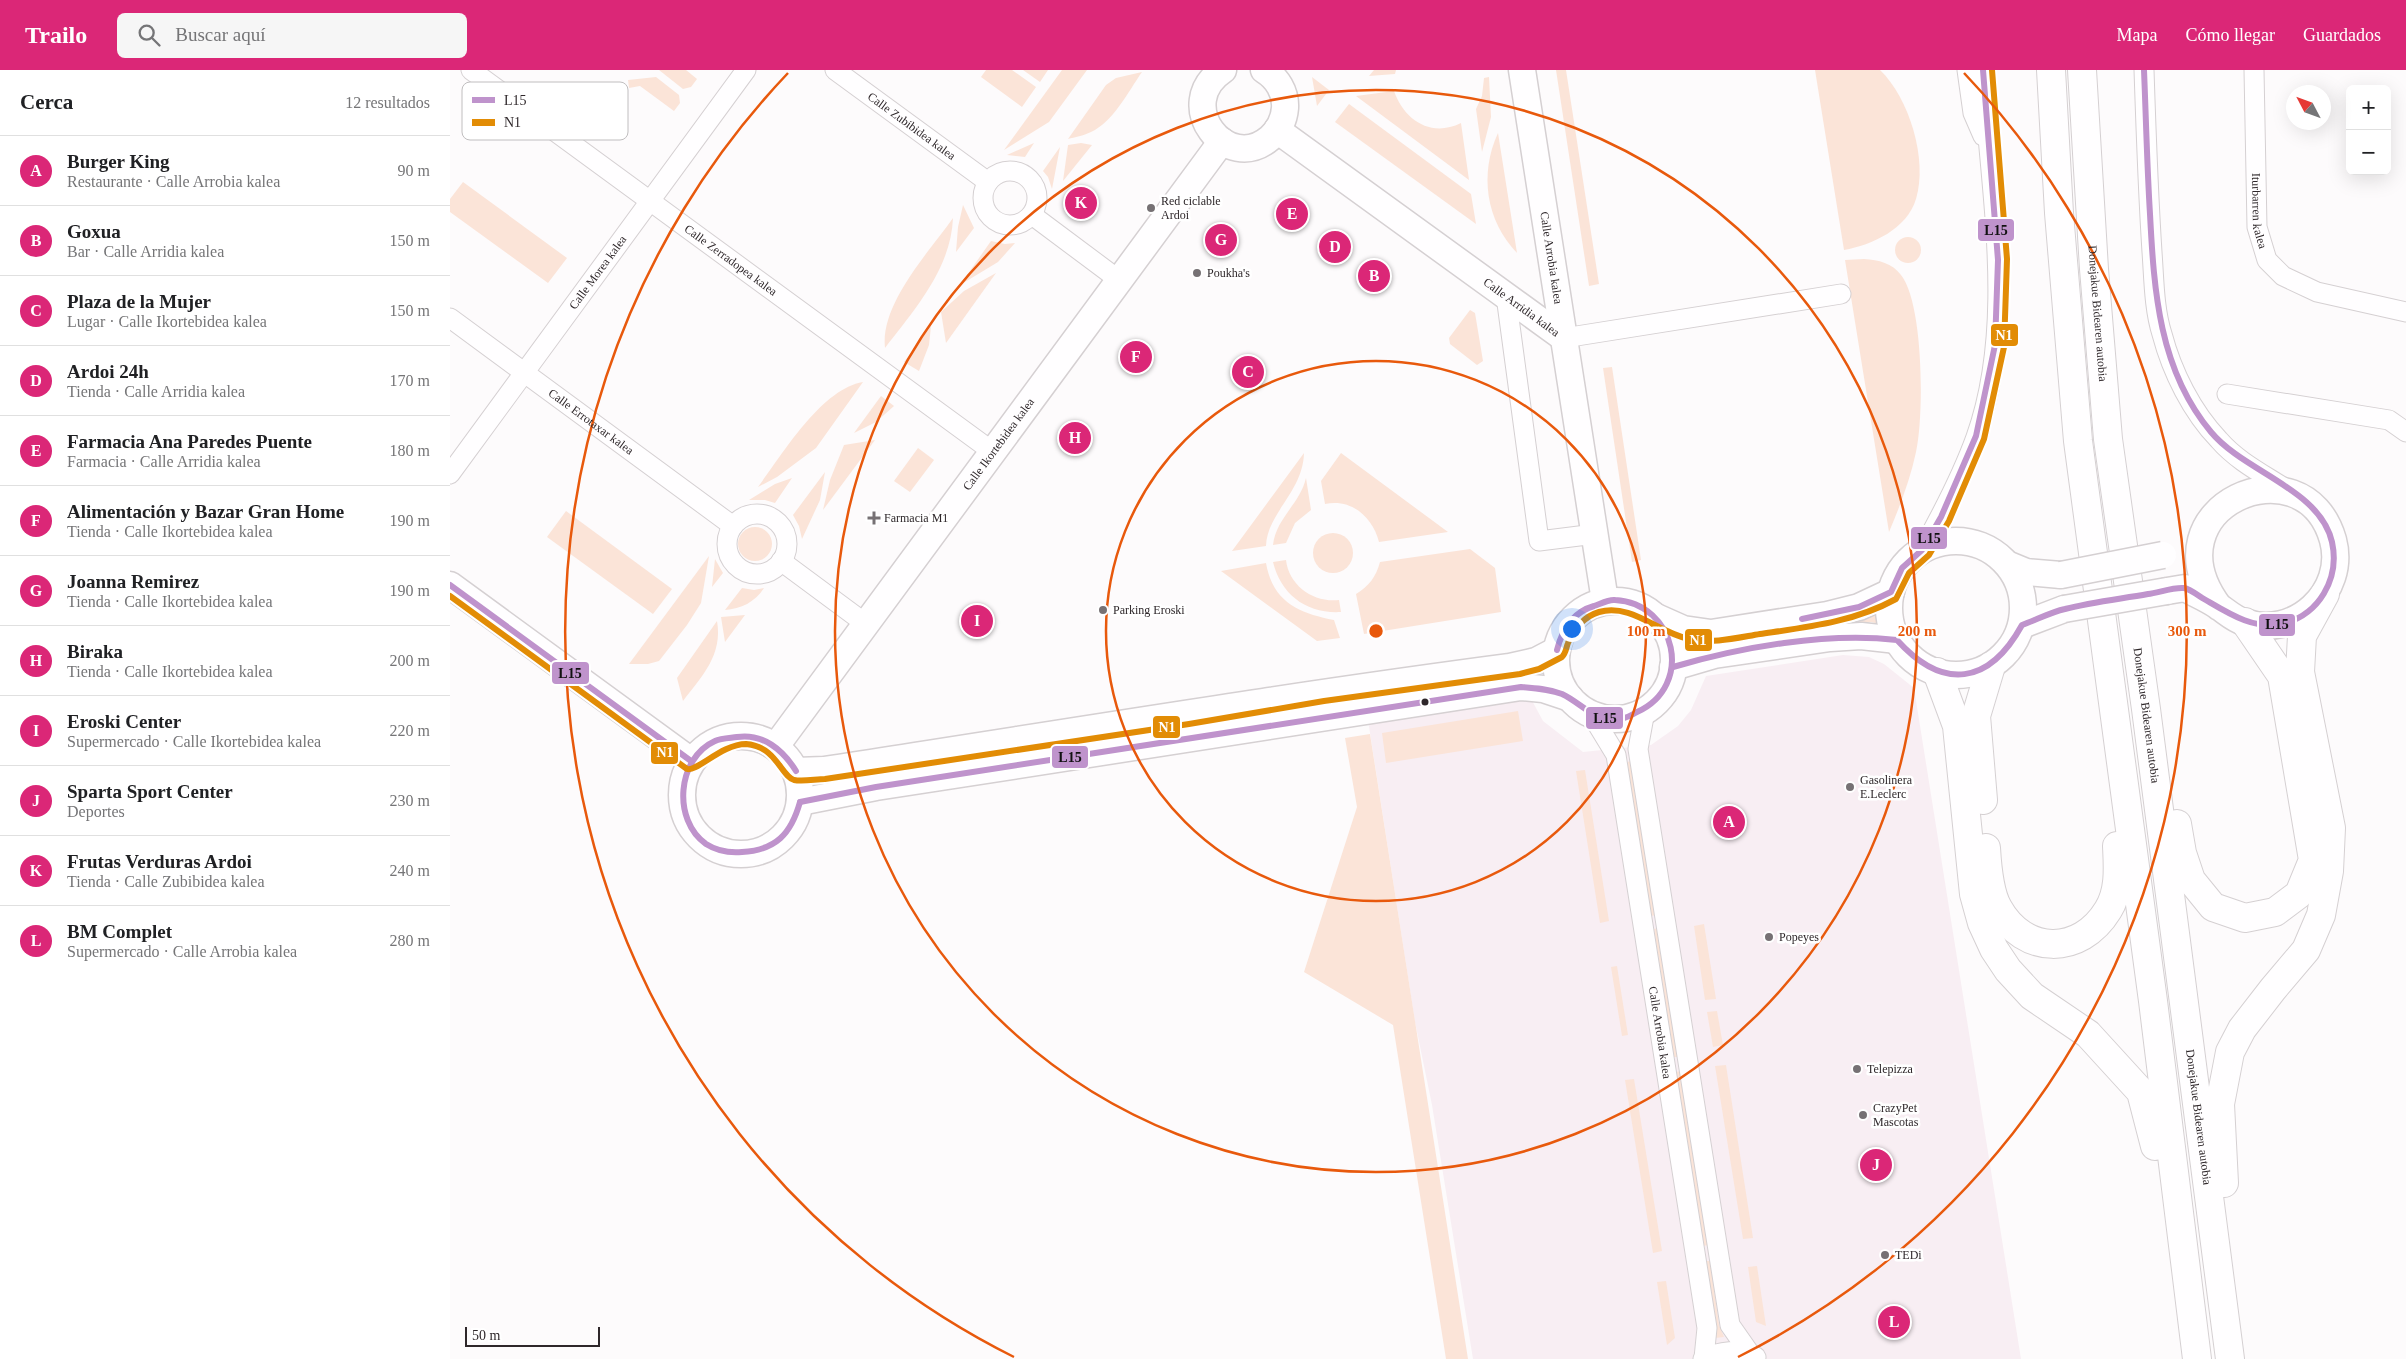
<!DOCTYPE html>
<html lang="es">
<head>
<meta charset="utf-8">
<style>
  :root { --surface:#fff; --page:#f6f6f6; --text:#202124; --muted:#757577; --line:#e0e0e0; --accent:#db2777 }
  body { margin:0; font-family:Georgia,serif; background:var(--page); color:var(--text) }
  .controls { position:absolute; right:15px; top:15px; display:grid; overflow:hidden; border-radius:8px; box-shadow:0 5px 20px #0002 }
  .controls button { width:45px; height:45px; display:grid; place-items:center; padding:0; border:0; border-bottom:1px solid var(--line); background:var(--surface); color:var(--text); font:25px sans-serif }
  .compass { position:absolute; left:1836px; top:15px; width:45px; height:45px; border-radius:50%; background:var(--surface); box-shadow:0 5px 20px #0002; rotate:311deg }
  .scale { position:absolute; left:15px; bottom:12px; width:135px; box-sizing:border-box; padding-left:5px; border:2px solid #2e272a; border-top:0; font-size:14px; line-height:18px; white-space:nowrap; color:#2e272a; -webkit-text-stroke:4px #fff; paint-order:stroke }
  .you { position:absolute; left:1121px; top:558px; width:18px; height:18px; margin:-12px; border:4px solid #fff; border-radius:50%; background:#1a73e8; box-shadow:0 0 0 8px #1a73e833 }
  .badge { display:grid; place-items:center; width:32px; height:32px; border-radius:50%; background:var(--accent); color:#fff; font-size:16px; font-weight:700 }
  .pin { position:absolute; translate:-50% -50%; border:2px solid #fff; box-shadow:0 1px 5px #0006 }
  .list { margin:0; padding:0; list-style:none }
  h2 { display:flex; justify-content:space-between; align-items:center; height:65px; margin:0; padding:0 20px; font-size:21px }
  h2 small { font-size:16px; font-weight:400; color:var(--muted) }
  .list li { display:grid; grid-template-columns:32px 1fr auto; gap:15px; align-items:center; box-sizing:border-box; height:70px; padding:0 20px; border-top:1px solid var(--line) }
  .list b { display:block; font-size:19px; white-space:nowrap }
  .list p { margin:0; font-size:16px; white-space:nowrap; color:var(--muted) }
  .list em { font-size:16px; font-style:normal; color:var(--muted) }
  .icon { flex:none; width:28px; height:28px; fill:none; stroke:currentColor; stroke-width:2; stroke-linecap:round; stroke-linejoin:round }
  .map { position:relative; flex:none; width:1956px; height:1289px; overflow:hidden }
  header { display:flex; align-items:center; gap:30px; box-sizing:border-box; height:70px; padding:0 25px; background:var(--accent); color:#fff }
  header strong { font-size:24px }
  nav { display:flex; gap:28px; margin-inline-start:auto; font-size:18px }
  .search { width:350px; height:45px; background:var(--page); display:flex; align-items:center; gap:12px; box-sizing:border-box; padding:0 18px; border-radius:8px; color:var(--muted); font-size:19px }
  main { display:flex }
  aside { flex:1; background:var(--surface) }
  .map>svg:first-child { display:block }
</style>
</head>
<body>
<header>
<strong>Trailo</strong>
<div class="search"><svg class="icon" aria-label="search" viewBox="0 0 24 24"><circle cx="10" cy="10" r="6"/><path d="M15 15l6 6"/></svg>Buscar aquí</div>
<nav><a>Mapa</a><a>Cómo llegar</a><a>Guardados</a></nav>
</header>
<main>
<aside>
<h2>Cerca<small>12 resultados</small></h2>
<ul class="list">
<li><span class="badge">A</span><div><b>Burger King</b><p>Restaurante · Calle Arrobia kalea</p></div><em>90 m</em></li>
<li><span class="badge">B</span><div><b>Goxua</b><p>Bar · Calle Arridia kalea</p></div><em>150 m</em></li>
<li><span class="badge">C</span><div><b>Plaza de la Mujer</b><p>Lugar · Calle Ikortebidea kalea</p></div><em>150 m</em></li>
<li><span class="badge">D</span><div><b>Ardoi 24h</b><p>Tienda · Calle Arridia kalea</p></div><em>170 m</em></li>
<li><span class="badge">E</span><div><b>Farmacia Ana Paredes Puente</b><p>Farmacia · Calle Arridia kalea</p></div><em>180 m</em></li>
<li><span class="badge">F</span><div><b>Alimentación y Bazar Gran Home</b><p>Tienda · Calle Ikortebidea kalea</p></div><em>190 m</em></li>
<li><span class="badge">G</span><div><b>Joanna Remirez</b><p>Tienda · Calle Ikortebidea kalea</p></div><em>190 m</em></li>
<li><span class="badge">H</span><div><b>Biraka</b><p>Tienda · Calle Ikortebidea kalea</p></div><em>200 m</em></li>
<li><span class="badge">I</span><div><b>Eroski Center</b><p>Supermercado · Calle Ikortebidea kalea</p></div><em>220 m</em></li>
<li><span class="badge">J</span><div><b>Sparta Sport Center</b><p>Deportes</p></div><em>230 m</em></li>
<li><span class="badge">K</span><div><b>Frutas Verduras Ardoi</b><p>Tienda · Calle Zubibidea kalea</p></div><em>240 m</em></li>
<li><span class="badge">L</span><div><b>BM Complet</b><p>Supermercado · Calle Arrobia kalea</p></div><em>280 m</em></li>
</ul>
</aside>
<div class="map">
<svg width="1956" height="1289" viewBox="0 0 1956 1289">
  <rect width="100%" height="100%" fill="#fdfbfc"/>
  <path fill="#f8eef3" d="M1393,585l26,2 15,7 30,24 107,671h-548l-41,-254 -17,-83 -47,-302 161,-25 14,26 40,31 68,-7 27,-19 13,-16 15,-34z"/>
  <g fill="#fbe4d8">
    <path d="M209,0h27l11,9 -6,8 -8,2z"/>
    <path d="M536,0h26l24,17 -14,20 -41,-30z"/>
    <path d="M573,0h25l-8,12z"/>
    <path d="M612,0h25l-38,52 -45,28z"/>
    <path d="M924,0h22l-1,4 -26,2z"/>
    <path d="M1106,0h10l33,214 -10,2z"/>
    <path d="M1365,0h65c29,28 48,89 36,129 -9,30 -44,46 -72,51z"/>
    <path d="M692,2c-14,20 -29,50 -51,60 -8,4 -16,5 -23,7l38,-54 10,-7z"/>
    <path d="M206,7l23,18 1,8 -6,8 -34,-25 -11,2 -1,-8z"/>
    <path d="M862,7l17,13 -12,16z"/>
    <path d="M1039,7l2,40 -9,35 -6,-43 6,-13 2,-18z"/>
    <path d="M944,21c10,29 37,47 67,32l8,57 -113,-84z"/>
    <path d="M899,34l122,90 5,30 -141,-102z"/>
    <path d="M1048,63l19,120c-31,-32 -38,-79 -19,-120z"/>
    <path d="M584,73l-9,14 -18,-2z"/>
    <path d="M631,73l11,2 -29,36 5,-36z"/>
    <path d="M610,77l-8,42 -4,-12 -5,-6z"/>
    <path d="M13,112l104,76 -19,25 -98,-71v-13z"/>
    <path d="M513,135l11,23 -18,24 2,-25z"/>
    <path d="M503,148c-2,51 -39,92 -68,130 -5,-44 44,-96 68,-130z"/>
    <circle cx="1458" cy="180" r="13"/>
    <path d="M541,171l14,3 10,-1 -17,19 -38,23z"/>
    <path d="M1414,189c15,1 28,4 37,16 23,29 23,142 15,177 -6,28 -16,54 -27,80l-44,-272z"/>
    <path d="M546,203l-50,70 -5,-31 23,-21z"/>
    <path d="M1020,240l5,3 8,48 -6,4 -27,-21 -1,-6z"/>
    <path d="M481,256l-2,19 -10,26 -15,-9z"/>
    <path d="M1162,297l29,193 -9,2 -29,-194z"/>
    <path d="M413,312l-47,66 -39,29 -19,10c24,-32 63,-98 105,-105z"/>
    <path d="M431,326l13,10 -18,16 -22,11z"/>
    <path d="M425,370l-52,70 7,-30 14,-35z"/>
    <path d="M468,378l16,12 -24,32 -16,-11z"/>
    <path d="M854,383c-1,39 -37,60 -38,93l-34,5z"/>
    <path d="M891,383l107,79 -69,10c-6,-24 -27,-44 -54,-38l-4,-23z"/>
    <path d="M375,402l-5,28 -18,39 -3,-13 -6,-11z"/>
    <path d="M342,408l-17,25 -10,-3h-16l26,-16z"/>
    <path d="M856,408l5,32 -16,13 -9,20 -13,2c3,-27 27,-41 33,-67z"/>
    <path d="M116,441l106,78 -19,25 -106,-77z"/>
    <circle cx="305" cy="474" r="17"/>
    <circle cx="883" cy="483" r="20"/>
    <path d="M1020,479l25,19 6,44 -137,22 -8,-40c13,-8 20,-17 24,-32z"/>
    <path d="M259,486l-8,47 -14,22 -28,36 -11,3h-19z"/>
    <path d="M265,489l8,14 -11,14z"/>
    <path d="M836,490c3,26 28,43 53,40l2,12c-34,2 -60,-17 -68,-50z"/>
    <path d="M816,493c7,40 34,50 68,57l6,18 -23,3 -96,-70z"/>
    <path d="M292,518l12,2 10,-2c-9,14 -23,21 -39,22z"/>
    <path d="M1427,544l2,10 -8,-2 -34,6 -1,-5z"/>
    <path d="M295,545l-20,27 -4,-25z"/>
    <path d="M267,551c6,34 -15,55 -34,80l-6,-23z"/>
    <path d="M1068,641l5,30 -137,22 -4,-30z"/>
    <path d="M920,664l98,625h-22l-53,-334 -89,-53 53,-165 -12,-69z"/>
    <path d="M1182,691l24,154 -5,1 -24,-154z"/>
    <path d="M1135,700l24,151 -9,2 -24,-152z"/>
    <path d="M1254,854l12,75 -11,1 -11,-74z"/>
    <path d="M1208,858l20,129h-4l-20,-128z"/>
    <path d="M1167,896l11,69 -6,1 -11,-69z"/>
    <path d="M1267,941l6,34 -10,2 -6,-35z"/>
    <path d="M1276,995l27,173 -10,1 -28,-173z"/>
    <path d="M1231,1001l27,174 -5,1 -27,-174z"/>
    <path d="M1184,1009l28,172 -9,2 -28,-173z"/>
    <path d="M1255,1191h5l9,64 5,12 -9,1 2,-13z"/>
    <path d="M1307,1196l9,60 -10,-4 -8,-55z"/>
    <path d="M1216,1211l9,57 -8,7 -10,-63z"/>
  </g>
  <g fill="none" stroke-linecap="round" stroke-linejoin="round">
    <g stroke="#d5d0d2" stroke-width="21">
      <g id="street">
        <path id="s1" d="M21,0l522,382"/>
        <path id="s2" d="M385,0l153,112"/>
        <path d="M1517,0l6,43 10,23"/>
        <path d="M1694,0c2,61 4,121 8,182 2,27 2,57 10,82 10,38 30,78 57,106 19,22 46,35 70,51"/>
        <path id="s3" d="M1804,0l3,157 10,33 16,16 34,16 89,20"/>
        <circle cx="560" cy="128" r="27"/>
        <path d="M582,145l87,65"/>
        <path d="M1056,226l33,245 56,-7"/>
        <path id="s4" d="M0,248l283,208"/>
        <path d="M1114,268l277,-44"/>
        <path d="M1777,324l162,26 17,12"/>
        <path id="s5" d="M0,404l296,-404"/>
        <circle cx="307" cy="474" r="30"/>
        <path d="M1472,480c20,-36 40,-74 54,-113 41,-116 13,-248 7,-367"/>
        <path d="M331,491l85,63"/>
        <path d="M1195,641l-7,38 92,576 21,30"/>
        <path id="s6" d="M1141,644l25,41 91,573 -3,30"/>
        <path d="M1253,1289c16,-8 37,-11 53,-2"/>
      </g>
    </g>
    <g stroke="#d5d0d2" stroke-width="29">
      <g id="secondary">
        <path d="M773,0c-51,34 4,105 47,68 9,-8 14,-18 15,-30 1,-16 -8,-30 -21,-38"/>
        <path id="s7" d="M1072,0l83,531"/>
        <path id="s8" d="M827,60l287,208"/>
        <circle cx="1506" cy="538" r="67"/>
        <path d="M1559,495l17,7 35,3"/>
        <path d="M0,515l241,176"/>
        <path d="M1717,521l18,-3c11,6 23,11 33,18 9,6 16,13 26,16 50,18 103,-30 89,-82 -29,-102 -189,-33 -114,67"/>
        <circle cx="1165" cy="590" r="59"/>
        <path d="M1206,547l27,12 28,4 116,-18 32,-8 32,-15"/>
        <path d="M1572,555l42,-16"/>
        <path d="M1223,597l41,-12 116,-17 31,-2 36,4"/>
        <circle cx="291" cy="725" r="59"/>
        <path id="s9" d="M326,676l446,-605"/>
        <path d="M346,701l28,-1c229,-35 457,-73 686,-103l26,-6 21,-11"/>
        <path d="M350,732l76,-15 645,-100 22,2 27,9"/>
      </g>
    </g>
    <g stroke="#d5d0d2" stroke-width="30">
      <g id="highway">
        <path d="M1601,0l8,143 19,228 75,560 44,358"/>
        <path id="s10" d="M1632,0l12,199 14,170 38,270 84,650"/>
        <path d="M1487,602l20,54 17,168 8,29 12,26 14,21 24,26 56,38 53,58 14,54"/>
        <path d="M1533,730l-7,-84 15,-50"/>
        <path d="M1727,754l5,29 9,27 22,27 32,11 30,-6 24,-18 14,-34 -31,-184 -37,-54"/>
        <path d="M1536,778c1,17 4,46 12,60 26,47 82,48 110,2 12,-19 10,-43 9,-64"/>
        <path d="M1774,1113l-4,-79 10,-52 12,-23 31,-40 33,-39 15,-35 8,-44 2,-43 -31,-156 2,-36 23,-42"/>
      </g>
    </g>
    <use href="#street" stroke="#fffeff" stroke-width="19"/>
    <use href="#secondary" stroke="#fffeff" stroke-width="26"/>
    <use href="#highway" stroke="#fffeff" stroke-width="28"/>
    <g stroke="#d5d0d2" stroke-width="29" stroke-linecap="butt">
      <g id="secondary-bridge">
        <path d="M1611,505l102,-20"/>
        <path d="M1614,539l103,-18"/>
      </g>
    </g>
    <use href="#secondary-bridge" stroke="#fffeff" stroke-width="26"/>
    <g stroke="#fff" stroke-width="10">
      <g id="bus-1">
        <path d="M0,515l241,176"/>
        <path d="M1352,549l57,-12 32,-15 11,-24 20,-18 19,-33 35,-81 19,-91 3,-85 -15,-190"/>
        <path d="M1223,597c69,-20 153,-35 224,-27 46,51 92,45 125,-15 14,-5 29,-13 43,-16 27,-7 55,-10 83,-15 10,-1 25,-7 36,-6 6,1 15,8 20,11 24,14 49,31 78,25 37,-9 58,-45 50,-82 -12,-53 -88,-70 -121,-110 -52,-62 -57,-141 -61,-218 -3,-48 -4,-96 -6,-144"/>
        <path d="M346,701c-13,-21 -33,-38 -59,-34 -7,1 -16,1 -22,4 -38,17 -43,79 -9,103 11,7 24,9 36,8 34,-2 49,-18 58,-50"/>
        <path d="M350,732l76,-15 645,-100c14,1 28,2 41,7 21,10 30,27 58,25 6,-1 12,-4 17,-7 58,-26 39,-109 -22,-112 -6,-1 -15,4 -21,6 -21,6 -32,24 -37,44"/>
      </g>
    </g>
    <g stroke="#fff" stroke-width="10">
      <path id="bus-2" d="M0,526l237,173c10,3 35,-25 59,-25 30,2 35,32 48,36 9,2 22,-1 31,-1l364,-55 135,-23 196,-27 19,-5 23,-12c4,-4 4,-9 6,-14 5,-14 17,-27 31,-31 33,-9 59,21 90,27 24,5 47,-1 71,-5 48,-7 94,-12 136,-35l13,-26 20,-18 20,-34 35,-82 20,-92 3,-88 -15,-189"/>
    </g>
    <use href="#bus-1" stroke="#bf93cc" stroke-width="6"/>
    <use href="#bus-2" stroke="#e28c05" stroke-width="6"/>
  </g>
  <g fill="none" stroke="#e8590c" stroke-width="2.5">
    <circle cx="926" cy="561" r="270"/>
    <circle cx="926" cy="561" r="541"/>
    <path d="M564 1287A811 811 0 0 1 338 3M1514 3A811 811 0 0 1 1288 1287"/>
  </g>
  <g fill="#767174" stroke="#fff" stroke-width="2">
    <circle cx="701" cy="138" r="5"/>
    <circle cx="747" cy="203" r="5"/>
    <path d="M421.5 440.5h5v5h5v5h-5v5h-5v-5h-5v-5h5z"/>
    <circle cx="653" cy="540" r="5"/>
    <circle cx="1400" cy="717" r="5"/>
    <circle cx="1319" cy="867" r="5"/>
    <circle cx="1407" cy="999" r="5"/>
    <circle cx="1413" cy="1045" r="5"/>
    <circle cx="1435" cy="1185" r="5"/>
  </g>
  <circle fill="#2e272a" stroke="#fff" stroke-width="2" cx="975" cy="632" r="4.5"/>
  <g text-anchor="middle" stroke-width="5" stroke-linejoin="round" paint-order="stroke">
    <g font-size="12" fill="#2e272a" stroke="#fff">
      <text dy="4" stroke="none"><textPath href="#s2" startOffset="95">Calle Zubibidea kalea</textPath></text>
      <text dy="4" stroke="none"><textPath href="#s3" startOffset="141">Iturbarren kalea</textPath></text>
      <text dy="4" stroke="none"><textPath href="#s7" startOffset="190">Calle Arrobia kalea</textPath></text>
      <text dy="4" stroke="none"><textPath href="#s1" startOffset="322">Calle Zerradopea kalea</textPath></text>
      <text dy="4" stroke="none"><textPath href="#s5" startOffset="250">Calle Morea kalea</textPath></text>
      <text dy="4" stroke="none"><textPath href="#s8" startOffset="302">Calle Arridia kalea</textPath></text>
      <text dy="4" stroke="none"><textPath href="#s10" startOffset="244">Donejakue Bidearen autobia</textPath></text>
      <text dy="4" stroke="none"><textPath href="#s4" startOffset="175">Calle Errotaxar kalea</textPath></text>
      <text dy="4" stroke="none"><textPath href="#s9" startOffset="375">Calle Ikortebidea kalea</textPath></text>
      <text dy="4" stroke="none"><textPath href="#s10" startOffset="649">Donejakue Bidearen autobia</textPath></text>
      <text dy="4" stroke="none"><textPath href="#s6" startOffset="329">Calle Arrobia kalea</textPath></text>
      <text dy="4" stroke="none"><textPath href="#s10" startOffset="1054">Donejakue Bidearen autobia</textPath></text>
    </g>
    <g font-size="12" fill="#2e272a" stroke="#fff" text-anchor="start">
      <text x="711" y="135">Red ciclable<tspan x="711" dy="14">Ardoi</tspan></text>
      <text x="757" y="207">Poukha's</text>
      <text x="434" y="452">Farmacia M1</text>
      <text x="663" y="544">Parking Eroski</text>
      <text x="1410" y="714">Gasolinera<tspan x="1410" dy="14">E.Leclerc</tspan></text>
      <text x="1329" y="871">Popeyes</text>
      <text x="1417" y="1003">Telepizza</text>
      <text x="1423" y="1042">CrazyPet<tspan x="1423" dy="14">Mascotas</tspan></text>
      <text x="1445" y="1189">TEDi</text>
    </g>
  </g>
  <rect x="12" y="12" width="166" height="58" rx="8" fill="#fff" stroke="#c0bebf" stroke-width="1"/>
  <rect x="22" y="27" width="23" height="6" fill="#bf93cc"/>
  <rect x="22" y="49" width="23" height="7" fill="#e28c05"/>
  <g font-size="14" fill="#2e272a">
    <text x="54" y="35">L15</text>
    <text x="54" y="57">N1</text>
  </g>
  <circle cx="926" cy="561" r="8" fill="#e8590c" stroke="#fff" stroke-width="2.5"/>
  <g font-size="15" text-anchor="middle" font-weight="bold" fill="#e8590c" stroke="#fff" stroke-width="5" stroke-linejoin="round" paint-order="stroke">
    <text x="1196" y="566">100 m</text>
    <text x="1467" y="566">200 m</text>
    <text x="1737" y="566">300 m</text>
  </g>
  <g stroke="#fff" stroke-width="2">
    <rect x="1527" y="148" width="38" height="24" rx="5" fill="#bf93cc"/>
    <rect x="1540" y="253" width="29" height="24" rx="5" fill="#e28c05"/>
    <rect x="1460" y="456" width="38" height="24" rx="5" fill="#bf93cc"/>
    <rect x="1808" y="543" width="38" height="24" rx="5" fill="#bf93cc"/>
    <rect x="1234" y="558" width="29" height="24" rx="5" fill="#e28c05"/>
    <rect x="101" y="591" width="39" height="24" rx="5" fill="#bf93cc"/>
    <rect x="1135" y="636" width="39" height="24" rx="5" fill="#bf93cc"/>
    <rect x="702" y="645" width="29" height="24" rx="5" fill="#e28c05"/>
    <rect x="200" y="671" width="29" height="24" rx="5" fill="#e28c05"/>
    <rect x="601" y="675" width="38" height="24" rx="5" fill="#bf93cc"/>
  </g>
  <g font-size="14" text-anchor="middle" font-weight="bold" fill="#fff">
    <text x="1554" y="270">N1</text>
    <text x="1248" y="575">N1</text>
    <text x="717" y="662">N1</text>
    <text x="215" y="687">N1</text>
  </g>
  <g font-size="14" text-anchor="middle" font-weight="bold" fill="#111">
    <text x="1546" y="165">L15</text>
    <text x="1479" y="473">L15</text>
    <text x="1827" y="559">L15</text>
    <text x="120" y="608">L15</text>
    <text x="1155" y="653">L15</text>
    <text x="620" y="692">L15</text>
  </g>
</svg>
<div class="controls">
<button>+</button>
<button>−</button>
</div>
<svg class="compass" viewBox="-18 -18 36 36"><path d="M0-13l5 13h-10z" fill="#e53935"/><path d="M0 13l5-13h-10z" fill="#757577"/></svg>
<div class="scale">50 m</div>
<div class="you"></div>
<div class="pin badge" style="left:1279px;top:752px">A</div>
<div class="pin badge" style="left:924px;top:206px">B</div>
<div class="pin badge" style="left:798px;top:302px">C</div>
<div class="pin badge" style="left:885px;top:177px">D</div>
<div class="pin badge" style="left:842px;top:144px">E</div>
<div class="pin badge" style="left:686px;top:287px">F</div>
<div class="pin badge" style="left:771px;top:170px">G</div>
<div class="pin badge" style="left:625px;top:368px">H</div>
<div class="pin badge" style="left:527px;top:551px">I</div>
<div class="pin badge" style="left:1426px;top:1095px">J</div>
<div class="pin badge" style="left:631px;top:133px">K</div>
<div class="pin badge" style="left:1444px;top:1252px">L</div>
</div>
</main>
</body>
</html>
